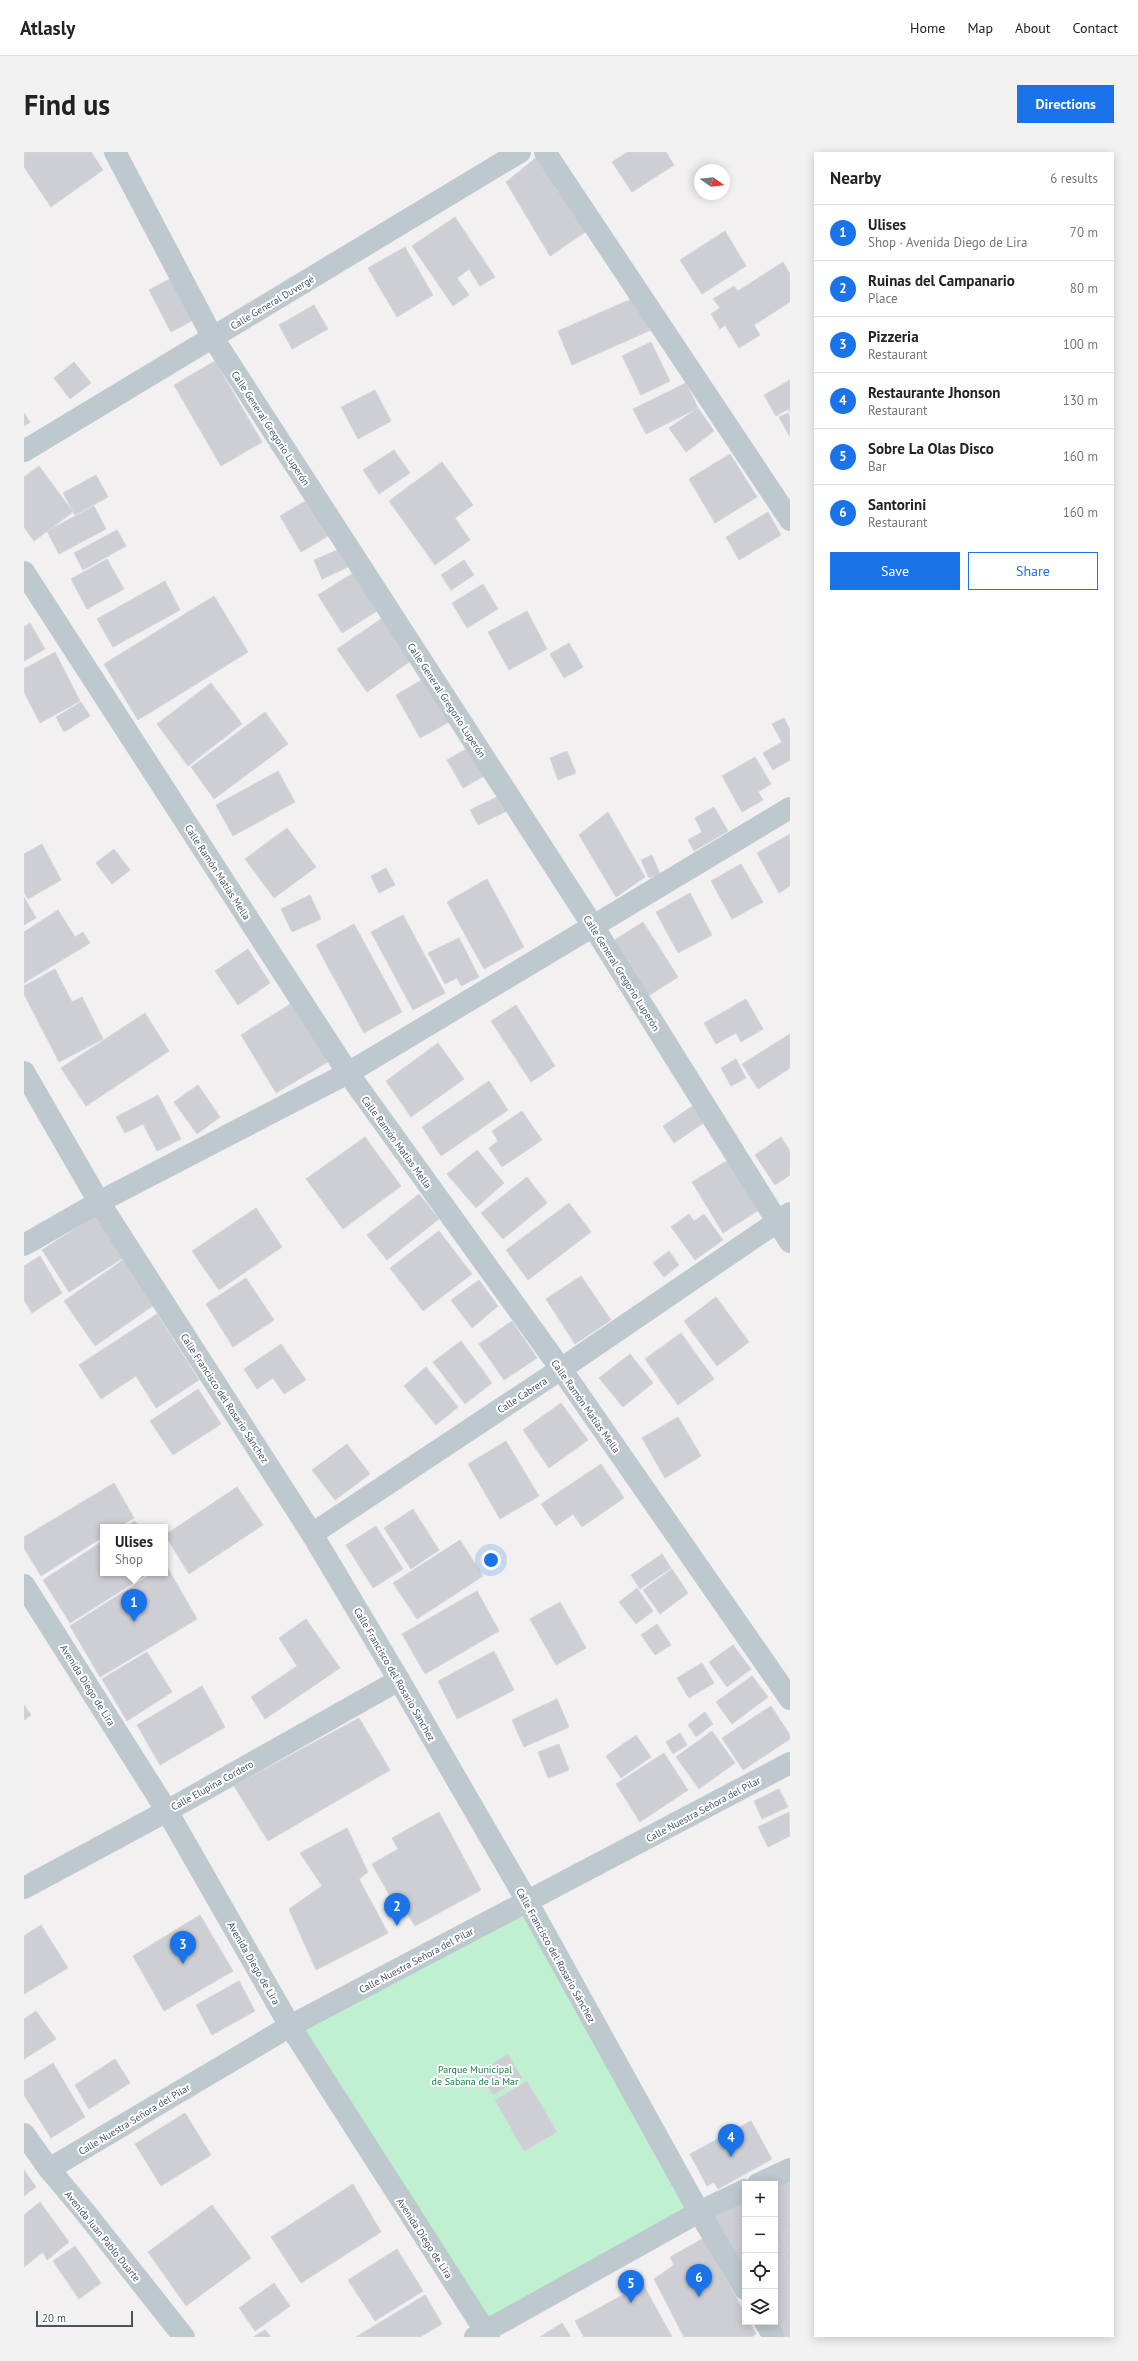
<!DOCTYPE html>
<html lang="en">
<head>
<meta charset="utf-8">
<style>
  :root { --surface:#fff; --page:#f2f2f2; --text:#222; --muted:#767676; --line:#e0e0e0; --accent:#1a73e8 }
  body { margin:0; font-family:"PT Sans",sans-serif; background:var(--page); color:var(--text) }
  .controls { position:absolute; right:12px; bottom:12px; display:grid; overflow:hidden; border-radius:0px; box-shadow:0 2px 10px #0003 }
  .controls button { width:36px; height:36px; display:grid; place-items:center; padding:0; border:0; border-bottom:1px solid var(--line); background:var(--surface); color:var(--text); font:20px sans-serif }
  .compass { position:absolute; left:670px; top:12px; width:36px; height:36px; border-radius:50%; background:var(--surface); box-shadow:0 2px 10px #0003; rotate:104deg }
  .scale { position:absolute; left:12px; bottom:10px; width:97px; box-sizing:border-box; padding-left:4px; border:2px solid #48545e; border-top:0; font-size:11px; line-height:14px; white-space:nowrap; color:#48545e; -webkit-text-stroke:3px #fff; paint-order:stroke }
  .you { position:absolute; left:467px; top:1408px; width:14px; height:14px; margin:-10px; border:3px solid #fff; border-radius:50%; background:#1a73e8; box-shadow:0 0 0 6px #1a73e833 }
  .badge { display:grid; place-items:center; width:26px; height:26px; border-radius:50%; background:var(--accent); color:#fff; font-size:13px; font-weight:700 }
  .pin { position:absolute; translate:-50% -33px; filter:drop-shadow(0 1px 2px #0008) }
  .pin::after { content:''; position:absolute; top:21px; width:14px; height:12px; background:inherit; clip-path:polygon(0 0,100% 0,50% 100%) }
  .popup { position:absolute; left:76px; top:1372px; width:68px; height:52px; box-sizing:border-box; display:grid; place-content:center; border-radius:0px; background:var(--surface); filter:drop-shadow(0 1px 3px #0005); font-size:13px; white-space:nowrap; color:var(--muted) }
  .popup b { font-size:15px; color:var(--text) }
  .popup::after { content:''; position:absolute; left:50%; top:100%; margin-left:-8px; border:8px solid transparent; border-top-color:var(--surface) }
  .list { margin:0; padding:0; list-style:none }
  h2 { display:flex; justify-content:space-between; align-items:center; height:52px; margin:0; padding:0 16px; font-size:17px }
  h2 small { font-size:13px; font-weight:400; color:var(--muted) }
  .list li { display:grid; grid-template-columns:26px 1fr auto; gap:12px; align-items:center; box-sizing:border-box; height:56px; padding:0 16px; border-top:1px solid var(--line) }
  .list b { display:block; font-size:15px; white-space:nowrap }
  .list p { margin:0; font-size:13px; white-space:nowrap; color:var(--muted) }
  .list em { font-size:13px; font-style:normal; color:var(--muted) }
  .actions { display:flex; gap:8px; padding:12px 16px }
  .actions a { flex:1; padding:9px 0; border:1px solid var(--accent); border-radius:0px; text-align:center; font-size:14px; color:var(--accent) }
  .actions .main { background:var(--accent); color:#fff }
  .icon { flex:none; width:22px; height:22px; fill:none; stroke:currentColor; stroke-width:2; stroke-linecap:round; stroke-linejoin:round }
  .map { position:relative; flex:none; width:766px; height:2185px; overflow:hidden; border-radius:0px }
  header { display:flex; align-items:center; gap:24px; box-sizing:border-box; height:56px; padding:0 20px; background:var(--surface); border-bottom:1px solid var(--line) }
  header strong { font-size:19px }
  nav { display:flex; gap:22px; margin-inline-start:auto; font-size:14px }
  .intro { display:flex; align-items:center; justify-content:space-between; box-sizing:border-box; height:96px; padding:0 24px }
  h1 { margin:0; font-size:28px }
  .button { padding:10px 18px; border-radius:0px; background:var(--accent); color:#fff; font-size:14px; font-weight:700 }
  main { display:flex; gap:24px; padding:0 24px }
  aside { flex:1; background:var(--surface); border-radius:0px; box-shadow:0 2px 10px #0003 }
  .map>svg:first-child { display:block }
</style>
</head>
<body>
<header>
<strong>Atlasly</strong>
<nav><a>Home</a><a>Map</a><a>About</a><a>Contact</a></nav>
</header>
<div class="intro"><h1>Find us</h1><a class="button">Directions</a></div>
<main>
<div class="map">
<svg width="766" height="2185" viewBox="0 0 766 2185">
  <rect width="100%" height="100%" fill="#f2f0f0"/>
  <path fill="#bff0d0" d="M503,1749l172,311 -214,119 -195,-305z"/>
  <g fill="#cdcfd5" stroke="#d4d6db">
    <path d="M0,0h67l12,18 -52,37 -27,-40z"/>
    <path d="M519,0l51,74 -44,30 -44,-74z"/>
    <path d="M604,0h38l8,13 -42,27 -20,-30z"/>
    <path d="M431,65l40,60 -15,9 -11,-17 -12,9 12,17 -16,11 -41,-60z"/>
    <path d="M701,79l21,35 -44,28 -22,-34z"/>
    <path d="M381,95l28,48 -36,22 -29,-49z"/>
    <path d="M759,110l7,12v28l-36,23 6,10 -21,13 -14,-23 -5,4 -9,-15 9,-6 -7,-9 21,-13 4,5z"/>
    <path d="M149,125l22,42 -24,13 -22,-42z"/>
    <path d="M612,145l15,33 -79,35 -14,-34z"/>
    <path d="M290,153l14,24 -36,20 -13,-24z"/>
    <path d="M627,190l19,39 -29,14 -19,-39z"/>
    <path d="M191,209l47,81 -41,24 -47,-81z"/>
    <path d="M50,210l17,21 -21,16 -16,-21z"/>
    <path d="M766,228v32l-2,-3 -12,7 -12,-21z"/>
    <path d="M662,231l12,25 -52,26 -13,-25z"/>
    <path d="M351,238l16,31 -33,18 -17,-32z"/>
    <path d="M674,256l16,23 -28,21 -17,-24z"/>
    <path d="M0,261l6,9 -6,4z"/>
    <path d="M764,261l2,5v19l-11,-20z"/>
    <path d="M370,298l16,23 -31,21 -16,-24z"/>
    <path d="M706,302l27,43 -42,26 -26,-44z"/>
    <path d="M418,310l31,43 -18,13 15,22 -35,25 -46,-64z"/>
    <path d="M15,314l34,46 -39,29 -10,-14v-50z"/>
    <path d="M72,323l12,22 -33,18 -12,-22z"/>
    <path d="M285,347l21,36 -29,17 -21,-36z"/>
    <path d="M70,354l12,23 -47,25 -12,-23z"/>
    <path d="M744,360l13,23 -42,25 -13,-23z"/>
    <path d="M93,378l9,16 -43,24 -9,-17z"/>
    <path d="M316,397l8,18 -26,12 -8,-19z"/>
    <path d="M83,407l17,30 -37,20 -16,-30z"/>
    <path d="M440,408l10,15 -23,15 -10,-15z"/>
    <path d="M334,418l24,38 -40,25 -24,-38z"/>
    <path d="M141,429l15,29 -67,37 -16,-28z"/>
    <path d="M459,432l15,25 -31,19 -15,-25z"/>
    <path d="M190,444l34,56 -110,68 -34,-56z"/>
    <path d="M503,459l20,38 -38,21 -21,-38z"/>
    <path d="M363,463l29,42 -49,35 -30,-43z"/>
    <path d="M6,471l15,26 -21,12v-34z"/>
    <path d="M545,491l14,24 -19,11 -14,-24z"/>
    <path d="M31,500l25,49 -40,22 -16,-31v-23z"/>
    <path d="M401,526l24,44 -29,16 -24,-43z"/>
    <path d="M187,531l31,41 -54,42 -31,-42z"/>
    <path d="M57,550l9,14 -26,16 -8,-15z"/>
    <path d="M241,560l23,32 -74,55 -23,-32z"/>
    <path d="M760,566l6,12v30l-17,10 -10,-17 19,-11 -10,-18z"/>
    <path d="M444,596l16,28 -21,12 -16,-28z"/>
    <path d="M543,599l9,22 -18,7 -8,-22z"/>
    <path d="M731,605l16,27 -13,8 5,8 -21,12 -20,-36z"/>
    <path d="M254,619l17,31 -62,34 -17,-31z"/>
    <path d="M475,644l8,15 -29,14 -8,-15z"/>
    <path d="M690,655l14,24 -34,20 -6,-11 14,-8 -7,-14z"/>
    <path d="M584,660l37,65 -29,20 -37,-62z"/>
    <path d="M263,676l29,39 -42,31 -29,-39z"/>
    <path d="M766,682v52l-11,7 -22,-40z"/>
    <path d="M18,692l19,36 -33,19 -4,-7v-38z"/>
    <path d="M90,697l16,21 -18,14 -16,-21z"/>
    <path d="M628,703l8,19 -11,4 -8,-18z"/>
    <path d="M717,712l22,38 -31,17 -21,-38z"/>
    <path d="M362,716l9,17 -16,8 -8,-17z"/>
    <path d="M463,727l37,68 -40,22 -37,-67z"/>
    <path d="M666,741l22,42 -34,18 -22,-41z"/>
    <path d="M286,743l11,24 -29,13 -11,-23z"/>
    <path d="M0,745l12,21 -12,7z"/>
    <path d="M34,758l17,27 8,-5 7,11 -66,40v-51z"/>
    <path d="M379,763l42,78 -32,17 -42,-78z"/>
    <path d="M619,770l35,55 -30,19 -35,-55z"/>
    <path d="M330,772l48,88 -38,21 -48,-88z"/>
    <path d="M435,786l20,39 -18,9 -4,-8 -12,6 -17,-31z"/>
    <path d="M224,797l22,34 -32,22 -23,-34z"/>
    <path d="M31,817l17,33 10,-5 21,42 -44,23 -35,-68v-8z"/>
    <path d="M722,847l17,30 -22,13 -5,-9 -20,11 -12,-21z"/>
    <path d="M271,849l36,59 -55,33 -35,-58z"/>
    <path d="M492,853l39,61 -24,16 -40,-61z"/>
    <path d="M121,861l24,38 -83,55 -25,-38z"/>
    <path d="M766,882v34l-32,21 -16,-25z"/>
    <path d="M414,891l26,36 -53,38 -25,-36z"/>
    <path d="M712,907l10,19 -15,8 -10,-18z"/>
    <path d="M465,929l19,29 -67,46 -19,-29z"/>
    <path d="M174,933l22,32 -23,17 -23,-32z"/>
    <path d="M134,943l23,44 -24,12 -14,-27 -18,9 -9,-16z"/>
    <path d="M670,953l11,17 -31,21 -11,-17z"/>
    <path d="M498,959l20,29 -40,27 -13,-19 9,-7 -6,-10z"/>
    <path d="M341,985l36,49 -58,43 -37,-50z"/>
    <path d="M757,985l9,14v24l-15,10 -20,-30z"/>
    <path d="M453,998l27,33 -28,25 -29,-34z"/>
    <path d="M704,1008l31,50 -36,23 -31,-51z"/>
    <path d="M503,1025l20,26 -44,36 -22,-26z"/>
    <path d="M395,1042l20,25 -52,41 -20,-25z"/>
    <path d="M545,1051l22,29 -63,48 -22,-30z"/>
    <path d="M232,1056l26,39 -63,43 -27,-39z"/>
    <path d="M665,1062l5,7 10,-7 19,26 -28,20 -24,-33z"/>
    <path d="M72,1063l27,43 -54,34 -27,-42z"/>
    <path d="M415,1079l33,43 -49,37 -33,-43z"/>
    <path d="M645,1099l10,14 -15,12 -11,-14z"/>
    <path d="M16,1104l22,37 -30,20 -8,-13v-34z"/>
    <path d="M99,1108l31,45 -59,41 -31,-45z"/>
    <path d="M557,1124l30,44 -36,24 -29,-45z"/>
    <path d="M222,1126l28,42 -41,27 -27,-43z"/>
    <path d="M455,1128l19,26 -26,22 -21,-28z"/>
    <path d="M692,1145l33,45 -32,24 -33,-45z"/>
    <path d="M133,1162l42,66 -43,28 -20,-32 -35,23 -22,-34z"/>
    <path d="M488,1169l25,37 -33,22 -25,-36z"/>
    <path d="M657,1181l33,46 -36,26 -33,-46z"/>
    <path d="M437,1189l31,42 -27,21 -32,-42z"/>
    <path d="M257,1192l25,36 -22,14 -11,-16 -16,11 -13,-20z"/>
    <path d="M606,1202l23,29 -30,24 -24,-29z"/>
    <path d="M402,1215l32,40 -22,18 -32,-39z"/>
    <path d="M174,1237l23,35 -48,31 -23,-34z"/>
    <path d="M537,1251l27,37 -39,28 -26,-38z"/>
    <path d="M654,1265l23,39 -36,22 -23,-40z"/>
    <path d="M482,1289l33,55 -39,23 -32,-55z"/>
    <path d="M323,1292l23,30 -35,26 -23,-30z"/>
    <path d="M577,1312l23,34 -42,29 -9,-13 -17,12 -15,-22z"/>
    <path d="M90,1331l20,35 -15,9h-16v10l-62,39 -17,-28v-11z"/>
    <path d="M213,1335l26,38 -74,49 -24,-39z"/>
    <path d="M389,1357l26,41 -28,19 -27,-41z"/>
    <path d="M111,1369l4,6h-14z"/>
    <path d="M352,1374l27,43 -30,19 -27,-43z"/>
    <path d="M436,1388l23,36 -66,43 -24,-36z"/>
    <path d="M79,1389v32h46l-79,50 -27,-43z"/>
    <path d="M638,1402l9,14 -31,21 -9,-14z"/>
    <path d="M142,1413l31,54 -97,58 -30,-51 83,-53h12z"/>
    <path d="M648,1417l16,24 -28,21 -17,-24z"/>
    <path d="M613,1436l16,23 -17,13 -17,-22z"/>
    <path d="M453,1439l22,40 -74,43 -23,-40z"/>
    <path d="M536,1450l26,46 -30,17 -26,-46z"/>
    <path d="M282,1467l34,49 -75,51 -14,-22 46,-31 -18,-28z"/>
    <path d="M633,1472l14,21 -16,10 -14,-20z"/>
    <path d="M709,1493l18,24 -24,18 -18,-25z"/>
    <path d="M470,1499l20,39 -57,29 -19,-38z"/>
    <path d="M123,1500l25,40 -45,29 -25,-42z"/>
    <path d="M678,1511l12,20 -25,15 -12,-20z"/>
    <path d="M728,1524l16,21 -36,27 -16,-22z"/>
    <path d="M178,1534l23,41 -65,38 -23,-40z"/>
    <path d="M533,1547l12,28 -45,20 -12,-27z"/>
    <path d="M0,1553l7,10 -7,5z"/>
    <path d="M747,1554l19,29v4l-47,31 -21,-32z"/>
    <path d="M681,1560l8,12 -17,13 -8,-12z"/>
    <path d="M335,1566l31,52 -122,71 -34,-55z"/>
    <path d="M688,1579l23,32 -36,26 -23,-32z"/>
    <path d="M656,1581l7,12 -14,9 -7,-12z"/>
    <path d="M612,1583l15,22 -30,21 -15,-22z"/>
    <path d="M535,1592l10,26 -21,8 -10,-26z"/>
    <path d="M640,1601l24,37 -48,32 -24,-38z"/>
    <path d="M755,1637l9,18 -26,12 -8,-18z"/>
    <path d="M415,1660l42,78 -66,36 -8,-13 -6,3 -29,-52 26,-15 -6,-11z"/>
    <path d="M765,1660l1,24 -22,11 -10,-20z"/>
    <path d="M323,1676l21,44 -9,7 29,54 -72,37 -27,-61 33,-23 -22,-33z"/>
    <path d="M176,1763l33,56 -69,40 -31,-55z"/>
    <path d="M17,1773l27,43 -44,26v-58z"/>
    <path d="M215,1829l16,30 -43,24 -16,-30z"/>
    <path d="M12,1859l20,28 -32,20v-40z"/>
    <path d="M484,1902l14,24 -29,17 -14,-23z"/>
    <path d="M91,1907l15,24 -41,26 -14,-24z"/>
    <path d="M29,1911l32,54 -34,21 -27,-43v-14z"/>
    <path d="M503,1929l30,51 -33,19 -29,-51z"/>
    <path d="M161,1961l26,42 -50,31 -26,-42z"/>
    <path d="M727,1969l21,38 -54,30 -4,-7 -7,4 -17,-32z"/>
    <path d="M766,2017v168h-16l1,-153z"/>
    <path d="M0,2018l12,17 -12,9z"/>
    <path d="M329,2032l28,48 -80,51 -30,-46z"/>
    <path d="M721,2038v99l-46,-77z"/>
    <path d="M16,2050l29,40 -22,18 -4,-8 -19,15v-52z"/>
    <path d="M188,2053l39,53 -65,48 -38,-54z"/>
    <path d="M766,2078v20l-1,1 -9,-16z"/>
    <path d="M751,2085l13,26 -13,7z"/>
    <path d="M680,2086l41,76v8h4l7,12 -5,3h-67l-30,-58 20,-14 -4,-8z"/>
    <path d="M51,2094l26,37 -22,16 -26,-38z"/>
    <path d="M373,2097l26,42 -48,30 -27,-41z"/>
    <path d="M250,2131l16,23 -35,25 -16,-23z"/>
    <path d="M619,2132l29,53h-88l-9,-16z"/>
    <path d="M401,2143l17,29 -22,13h-64z"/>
    <path d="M538,2171l9,14h-31z"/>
    <path d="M241,2178l6,7h-18z"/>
  </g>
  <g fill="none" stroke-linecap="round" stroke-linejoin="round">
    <g stroke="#bec8cf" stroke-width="22">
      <path d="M91,0l98,186 380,588 197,316"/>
      <path d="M521,0l245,368"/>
      <path d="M0,299l496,-299"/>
      <path d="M0,420l324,501 213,296 229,330"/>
      <path d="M0,920l75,130 213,332 87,146 128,221 172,311 46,77"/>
      <path d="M0,1093l75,-43 249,-129 442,-265"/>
      <path d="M288,1382l249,-165 229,-156"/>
      <path d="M0,1433l143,226 123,215 199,311"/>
      <path d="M0,1736l143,-77 232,-131"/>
      <path d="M0,1982l25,35 36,43 99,125"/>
      <path d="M25,2017l241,-143 500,-263"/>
      <path d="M734,2032l32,-15"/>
      <path d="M741,2170l9,15"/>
      <path d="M451,2185l224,-125 46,-22"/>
    </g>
  </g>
  <g text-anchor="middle" stroke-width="4" stroke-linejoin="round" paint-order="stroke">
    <g font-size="10" fill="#48545e" stroke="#fff">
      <text transform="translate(248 150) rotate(-31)" y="4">Calle General Duvergé</text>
      <text transform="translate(247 276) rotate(57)" y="4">Calle General Gregorio Luperón</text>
      <text transform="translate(423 548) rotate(57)" y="4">Calle General Gregorio Luperón</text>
      <text transform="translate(194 720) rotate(57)" y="4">Calle Ramón Matías Mella</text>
      <text transform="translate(598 821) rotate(58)" y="4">Calle General Gregorio Luperón</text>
      <text transform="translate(373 990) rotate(54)" y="4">Calle Ramón Matías Mella</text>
      <text transform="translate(498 1243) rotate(-33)" y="4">Calle Cabrera</text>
      <text transform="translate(201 1246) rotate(57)" y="4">Calle Francisco del Rosario Sánchez</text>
      <text transform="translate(562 1254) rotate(55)" y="4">Calle Ramón Matías Mella</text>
      <text transform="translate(371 1522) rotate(60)" y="4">Calle Francisco del Rosario Sánchez</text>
      <text transform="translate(64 1533) rotate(58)" y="4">Avenida Diego de Lira</text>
      <text transform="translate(188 1633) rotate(-29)" y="4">Calle Elupina Cordero</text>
      <text transform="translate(679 1657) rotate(-28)" y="4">Calle Nuestra Señora del Pilar</text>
      <text transform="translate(532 1803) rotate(61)" y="4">Calle Francisco del Rosario Sánchez</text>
      <text transform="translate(392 1808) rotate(-28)" y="4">Calle Nuestra Señora del Pilar</text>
      <text transform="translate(230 1811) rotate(60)" y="4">Avenida Diego de Lira</text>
      <text transform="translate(110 1967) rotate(-31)" y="4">Calle Nuestra Señora del Pilar</text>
      <text transform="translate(79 2084) rotate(51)" y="4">Avenida Juan Pablo Duarte</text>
      <text transform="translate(401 2086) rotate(57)" y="4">Avenida Diego de Lira</text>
    </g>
    <g font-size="10" fill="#178149" stroke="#fff">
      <text x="451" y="1921">Parque Municipal<tspan x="451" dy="12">de Sabana de la Mar</tspan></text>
    </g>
  </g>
</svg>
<div class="controls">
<button>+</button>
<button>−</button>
<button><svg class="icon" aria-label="locate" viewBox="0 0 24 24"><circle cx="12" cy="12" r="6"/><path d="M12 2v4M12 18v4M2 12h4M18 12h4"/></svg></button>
<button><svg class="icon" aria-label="layers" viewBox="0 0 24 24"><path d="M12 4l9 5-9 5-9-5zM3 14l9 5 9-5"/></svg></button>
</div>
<svg class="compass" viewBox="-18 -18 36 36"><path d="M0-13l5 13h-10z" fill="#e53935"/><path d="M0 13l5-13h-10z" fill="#767676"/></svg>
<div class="scale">20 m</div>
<div class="you"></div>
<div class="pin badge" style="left:110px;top:1470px">1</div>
<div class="popup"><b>Ulises</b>Shop</div>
<div class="pin badge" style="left:373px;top:1774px">2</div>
<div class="pin badge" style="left:159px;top:1812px">3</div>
<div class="pin badge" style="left:707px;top:2005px">4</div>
<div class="pin badge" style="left:607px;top:2151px">5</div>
<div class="pin badge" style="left:675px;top:2145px">6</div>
</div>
<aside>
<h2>Nearby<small>6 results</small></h2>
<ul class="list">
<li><span class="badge">1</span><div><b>Ulises</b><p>Shop · Avenida Diego de Lira</p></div><em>70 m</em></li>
<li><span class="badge">2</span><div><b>Ruinas del Campanario</b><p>Place</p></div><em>80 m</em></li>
<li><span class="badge">3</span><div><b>Pizzeria</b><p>Restaurant</p></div><em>100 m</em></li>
<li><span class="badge">4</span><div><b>Restaurante Jhonson</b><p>Restaurant</p></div><em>130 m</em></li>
<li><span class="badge">5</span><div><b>Sobre La Olas Disco</b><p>Bar</p></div><em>160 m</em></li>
<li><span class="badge">6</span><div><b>Santorini</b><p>Restaurant</p></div><em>160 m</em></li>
</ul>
<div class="actions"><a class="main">Save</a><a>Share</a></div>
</aside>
</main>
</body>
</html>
